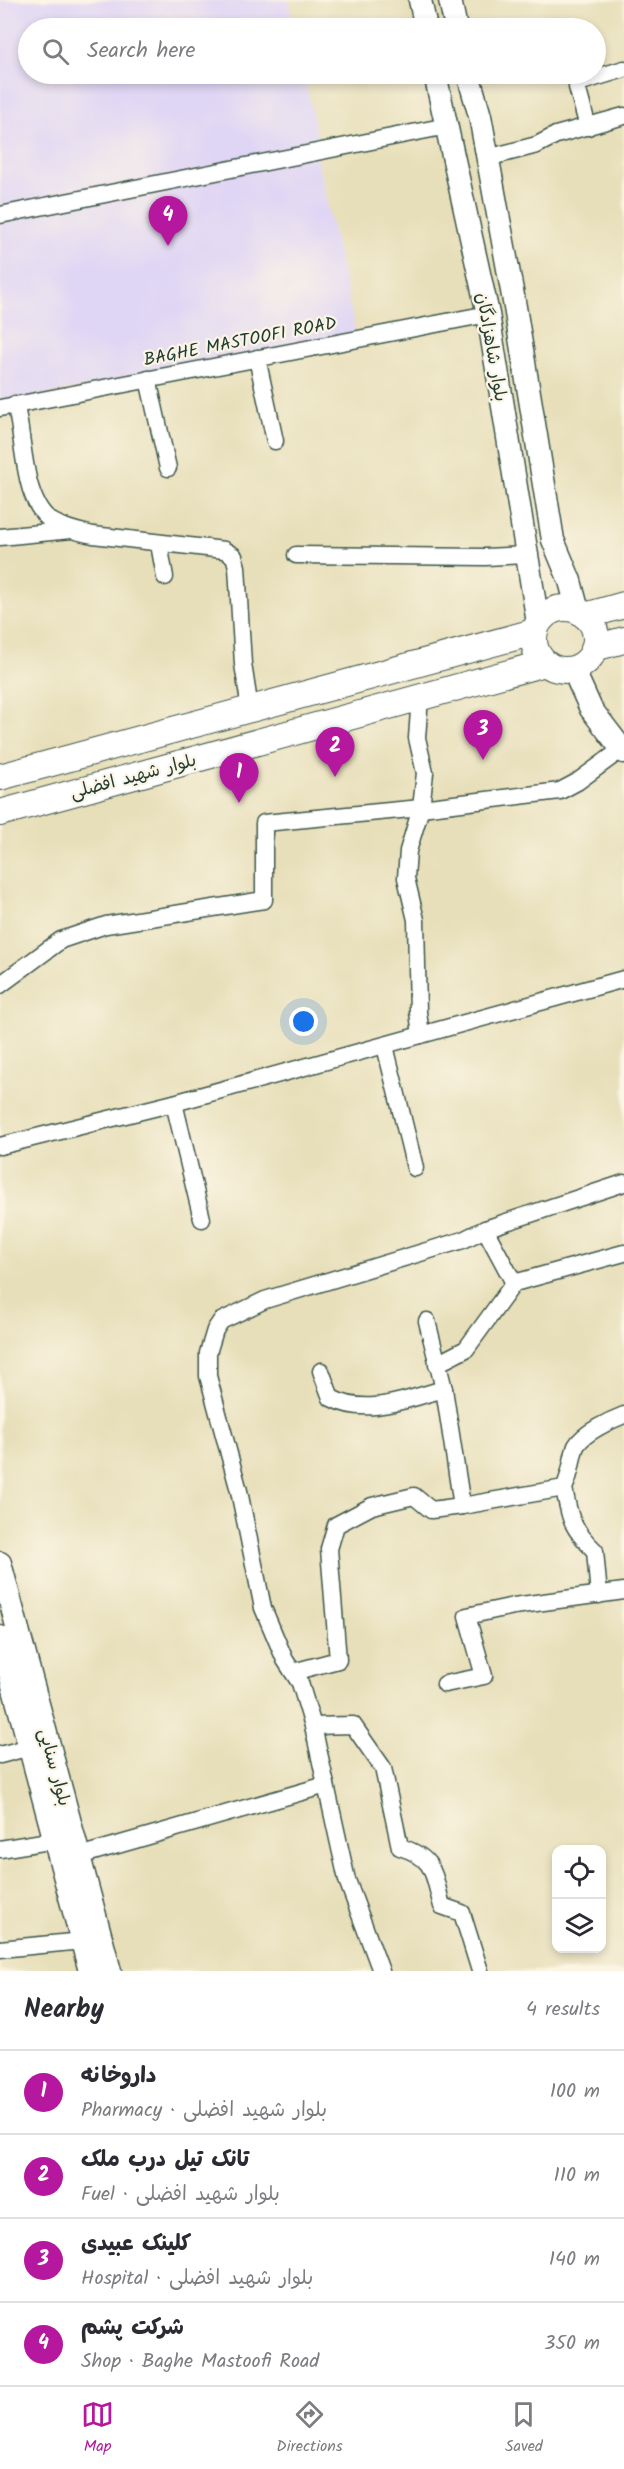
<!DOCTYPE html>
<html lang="en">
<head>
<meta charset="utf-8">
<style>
  :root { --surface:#fff; --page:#f7f7f7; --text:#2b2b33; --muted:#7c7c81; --line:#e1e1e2; --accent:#b5179e }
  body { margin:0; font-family:Kalam,"Playpen Sans Arabic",sans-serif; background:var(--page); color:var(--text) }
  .controls { position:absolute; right:18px; bottom:18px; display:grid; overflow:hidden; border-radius:12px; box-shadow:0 3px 9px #0003 }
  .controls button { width:54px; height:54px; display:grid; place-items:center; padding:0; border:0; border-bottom:2px solid var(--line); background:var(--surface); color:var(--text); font:30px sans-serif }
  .you { position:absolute; left:304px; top:1022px; width:21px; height:21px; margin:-15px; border:4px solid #fff; border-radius:50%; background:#1a73e8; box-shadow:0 0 0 9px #1a73e833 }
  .badge { display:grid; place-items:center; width:39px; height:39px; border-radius:50%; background:var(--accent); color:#fff; font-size:20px; font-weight:700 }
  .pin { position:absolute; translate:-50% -50px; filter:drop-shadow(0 2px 3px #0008) }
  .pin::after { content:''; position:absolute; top:32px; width:21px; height:18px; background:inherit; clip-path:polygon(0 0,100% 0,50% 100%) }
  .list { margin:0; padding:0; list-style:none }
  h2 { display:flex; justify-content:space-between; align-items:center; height:78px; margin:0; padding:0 24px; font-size:26px }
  h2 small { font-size:20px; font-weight:400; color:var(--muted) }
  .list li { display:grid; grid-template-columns:39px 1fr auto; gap:18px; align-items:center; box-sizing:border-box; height:84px; padding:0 24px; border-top:2px solid var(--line) }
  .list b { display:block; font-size:22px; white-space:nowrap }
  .list p { margin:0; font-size:20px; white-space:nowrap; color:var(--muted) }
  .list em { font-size:20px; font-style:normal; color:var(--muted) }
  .icon { flex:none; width:33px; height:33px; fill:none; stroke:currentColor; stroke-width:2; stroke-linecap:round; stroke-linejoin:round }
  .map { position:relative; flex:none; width:624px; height:1971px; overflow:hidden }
  .search { position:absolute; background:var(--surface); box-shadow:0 3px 9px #0003; left:18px; right:18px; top:18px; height:66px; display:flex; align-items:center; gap:15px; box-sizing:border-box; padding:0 21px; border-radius:33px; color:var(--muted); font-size:22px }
  .sheet { height:414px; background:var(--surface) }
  nav { display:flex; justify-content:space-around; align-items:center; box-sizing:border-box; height:84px; border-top:2px solid var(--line); background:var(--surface); font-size:16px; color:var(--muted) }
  nav a { display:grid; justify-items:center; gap:3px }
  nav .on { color:var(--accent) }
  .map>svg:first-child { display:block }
</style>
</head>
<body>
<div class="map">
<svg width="624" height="1971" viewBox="0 0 624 1971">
  <rect width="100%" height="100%" fill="#fcf5e5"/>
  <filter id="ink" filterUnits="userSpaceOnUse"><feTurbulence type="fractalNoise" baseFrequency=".0167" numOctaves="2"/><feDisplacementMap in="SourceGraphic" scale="12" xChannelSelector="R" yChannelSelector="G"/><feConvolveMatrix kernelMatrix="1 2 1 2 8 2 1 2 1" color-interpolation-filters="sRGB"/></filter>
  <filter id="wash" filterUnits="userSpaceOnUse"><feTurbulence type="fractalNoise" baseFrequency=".008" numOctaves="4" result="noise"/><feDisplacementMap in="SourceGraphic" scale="24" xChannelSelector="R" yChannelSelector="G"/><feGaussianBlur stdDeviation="1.35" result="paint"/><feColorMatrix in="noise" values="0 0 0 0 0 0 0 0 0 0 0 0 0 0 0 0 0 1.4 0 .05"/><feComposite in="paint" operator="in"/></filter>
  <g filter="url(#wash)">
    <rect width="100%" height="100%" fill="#e7dfb9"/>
    <path fill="#dfd5f5" d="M0,0h289l5,28h-266v46h276l15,71 -2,14 39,174 -356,71z"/>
  </g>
  <g filter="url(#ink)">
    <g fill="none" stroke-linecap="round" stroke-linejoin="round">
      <g stroke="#3d5548" stroke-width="19">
        <g id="street">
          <path d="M588,127l-11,-40 1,-4 46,-14"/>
          <path d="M487,158l50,-13 19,-10 68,-19"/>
          <path d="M0,215l447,-89"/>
          <path d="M257,358l18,83"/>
          <path d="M148,379l20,89"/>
          <path d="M15,404c10,32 6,99 38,118 12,7 26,10 40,13l131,15 10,6 3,11 6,97 7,45"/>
          <path d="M0,408l488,-94"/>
          <path d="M0,537l71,-7"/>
          <path d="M159,544l6,33"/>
          <path d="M296,555l189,2 41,-2"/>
          <path d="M420,697l-3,41 8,35 -4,35 -13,43 -2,27 10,42 2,92 3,23"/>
          <path d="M0,985l61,-45 45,-15 158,-25v-77l157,-15 139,-17 17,-9 45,-33"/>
          <path d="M385,1046l30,122"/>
          <path d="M174,1103l28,116"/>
          <path d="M0,1146l174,-43 450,-124"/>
          <path d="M514,1283l110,-30"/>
          <path d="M427,1321l17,68 18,117 102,-18c8,-16 7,-29 12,-42 7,-13 35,-26 48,-31"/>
          <path d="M437,1364l29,-15 48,-66 -29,-54"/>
          <path d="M321,1371l10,27c36,19 76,1 113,-9"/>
          <path d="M564,1488c6,32 7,39 31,63l4,44"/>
          <path d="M293,1672l45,-12 -9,-111 7,-24 36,-19 42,-10 17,14 31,-4"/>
          <path d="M445,1684l39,-8 -17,-60 47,-10 110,-15"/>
          <path d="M313,1726l40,-1 30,43 17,79c36,11 33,27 42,59l20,7 18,58"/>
          <path d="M0,1755l30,-8"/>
          <path d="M0,1849l55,-9"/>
          <path d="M79,1856l247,-71"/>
          <path d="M0,1949l82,-8"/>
          <path d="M381,1971l-34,-91 -34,-154 -13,-43 -15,-23 -22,-52 -24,-117 -31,-115v-23l7,-23 6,-9 44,-21 198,-60 22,-11 139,-46"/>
        </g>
      </g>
      <g stroke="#3d5548" stroke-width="25">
        <g id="secondary">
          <path d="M420,0l6,28"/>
          <path d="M450,0l6,28"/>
          <path d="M435,74l53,240 50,309"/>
          <path d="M468,74l12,42 35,191 38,233 17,41 8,30"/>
          <path d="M573,669l18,40 33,43"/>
          <path d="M0,1563l110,408"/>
          <path d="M0,1637l90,334"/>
        </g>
      </g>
      <g stroke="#3d5548" stroke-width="28">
        <g id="primary">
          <circle cx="565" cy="639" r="31"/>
          <path d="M585,616l39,-11"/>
          <path d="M594,648l30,-8"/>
          <path d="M0,777l534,-145"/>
          <path d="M0,813l545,-150"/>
        </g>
      </g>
      <use href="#street" stroke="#fff" stroke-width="16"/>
      <use href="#secondary" stroke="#fff" stroke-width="22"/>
      <use href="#primary" stroke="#fff" stroke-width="26"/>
    </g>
  </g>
  <g text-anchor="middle" stroke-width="4.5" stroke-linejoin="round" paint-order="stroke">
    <g font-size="18" fill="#1f3d34" stroke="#fcf5e5">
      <text transform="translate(240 341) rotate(-11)" y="6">BAGHE MASTOOFI ROAD</text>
      <text transform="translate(492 347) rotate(80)" y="6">بلوار شاهزادگان</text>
      <text transform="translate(133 776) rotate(-15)" y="6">بلوار شهید افضلی</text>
      <text transform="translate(55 1767) rotate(75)" y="6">بلوار سنایی</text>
    </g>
  </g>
</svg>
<div class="controls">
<button><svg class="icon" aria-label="locate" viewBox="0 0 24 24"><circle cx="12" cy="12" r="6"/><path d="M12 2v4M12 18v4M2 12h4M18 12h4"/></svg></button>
<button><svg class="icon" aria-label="layers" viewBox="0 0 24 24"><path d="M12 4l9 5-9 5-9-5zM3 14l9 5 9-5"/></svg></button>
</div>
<div class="you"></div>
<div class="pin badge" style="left:239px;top:803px">1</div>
<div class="pin badge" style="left:335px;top:777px">2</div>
<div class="pin badge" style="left:483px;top:760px">3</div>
<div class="pin badge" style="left:168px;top:246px">4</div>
<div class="search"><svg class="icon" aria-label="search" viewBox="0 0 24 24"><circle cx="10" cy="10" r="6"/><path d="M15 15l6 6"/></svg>Search here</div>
</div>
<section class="sheet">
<h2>Nearby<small>4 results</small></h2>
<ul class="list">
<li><span class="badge">1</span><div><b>داروخانه</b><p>Pharmacy · بلوار شهید افضلی</p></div><em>100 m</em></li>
<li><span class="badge">2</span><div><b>تانک تیل درب ملک</b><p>Fuel · بلوار شهید افضلی</p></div><em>110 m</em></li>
<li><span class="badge">3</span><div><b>کلینک عبیدی</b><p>Hospital · بلوار شهید افضلی</p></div><em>140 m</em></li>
<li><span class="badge">4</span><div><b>شرکت پشم</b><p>Shop · Baghe Mastoofi Road</p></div><em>350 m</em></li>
</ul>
</section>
<nav>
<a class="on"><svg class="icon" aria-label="map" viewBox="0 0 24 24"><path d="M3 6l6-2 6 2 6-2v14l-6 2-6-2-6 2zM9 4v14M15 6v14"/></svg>Map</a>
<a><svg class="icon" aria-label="directions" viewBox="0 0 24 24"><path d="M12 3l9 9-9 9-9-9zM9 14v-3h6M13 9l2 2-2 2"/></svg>Directions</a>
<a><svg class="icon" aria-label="saved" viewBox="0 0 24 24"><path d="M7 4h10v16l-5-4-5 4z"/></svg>Saved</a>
</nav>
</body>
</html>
